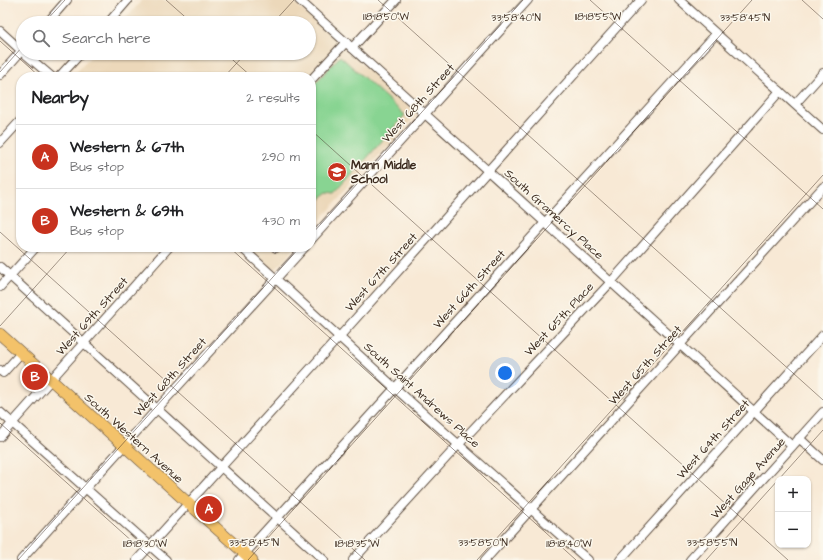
<!DOCTYPE html>
<html lang="en">
<head>
<meta charset="utf-8">
<style>
  :root { --surface:#fff; --page:#f2f2f2; --text:#202124; --muted:#757577; --line:#e0e0e0; --accent:#c8321e }
  body { margin:0; font-family:"Architects Daughter",sans-serif; background:var(--page); color:var(--text) }
  .controls { position:absolute; right:12px; bottom:12px; display:grid; overflow:hidden; border-radius:8px; box-shadow:0 1px 3px #0004 }
  .controls button { width:36px; height:36px; display:grid; place-items:center; padding:0; border:0; border-bottom:1px solid var(--line); background:var(--surface); color:var(--text); font:20px sans-serif }
  .you { position:absolute; left:505px; top:373px; width:14px; height:14px; margin:-10px; border:3px solid #fff; border-radius:50%; background:#1a73e8; box-shadow:0 0 0 6px #1a73e833 }
  .badge { display:grid; place-items:center; width:26px; height:26px; border-radius:50%; background:var(--accent); color:#fff; font-size:13px; font-weight:700 }
  .pin { position:absolute; translate:-50% -50%; border:2px solid #fff; box-shadow:0 1px 4px #0006 }
  .list { margin:0; padding:0; list-style:none }
  h2 { display:flex; justify-content:space-between; align-items:center; height:52px; margin:0; padding:0 16px; font-size:17px }
  h2 small { font-size:13px; font-weight:400; color:var(--muted) }
  .list li { display:grid; grid-template-columns:26px 1fr auto; gap:12px; align-items:center; box-sizing:border-box; height:64px; padding:0 16px; border-top:1px solid var(--line) }
  .list b { display:block; font-size:15px; white-space:nowrap }
  .list p { margin:0; font-size:13px; white-space:nowrap; color:var(--muted) }
  .list em { font-size:13px; font-style:normal; color:var(--muted) }
  .icon { flex:none; width:22px; height:22px; fill:none; stroke:currentColor; stroke-width:2; stroke-linecap:round; stroke-linejoin:round }
  .map { position:relative; flex:none; width:823px; height:560px; overflow:hidden }
  .search { position:absolute; background:var(--surface); box-shadow:0 1px 3px #0004; left:16px; top:16px; width:300px; height:44px; display:flex; align-items:center; gap:10px; box-sizing:border-box; padding:0 14px; border-radius:22px; color:var(--muted); font-size:15px }
  .panel { position:absolute; background:var(--surface); box-shadow:0 1px 3px #0004; left:16px; top:72px; width:300px; height:180px; border-radius:16px }
  .map>svg:first-child { display:block }
</style>
</head>
<body>
<div class="map">
<svg width="823" height="560" viewBox="0 0 823 560">
  <rect width="100%" height="100%" fill="#fbf7ec"/>
  <filter id="ink" filterUnits="userSpaceOnUse"><feTurbulence type="fractalNoise" baseFrequency=".025" numOctaves="2"/><feDisplacementMap in="SourceGraphic" scale="8" xChannelSelector="R" yChannelSelector="G"/><feConvolveMatrix kernelMatrix="1 2 1 2 8 2 1 2 1" color-interpolation-filters="sRGB"/></filter>
  <filter id="wash" filterUnits="userSpaceOnUse"><feTurbulence type="fractalNoise" baseFrequency=".012" numOctaves="4" result="noise"/><feDisplacementMap in="SourceGraphic" scale="16" xChannelSelector="R" yChannelSelector="G"/><feGaussianBlur stdDeviation="0.9" result="paint"/><feColorMatrix in="noise" values="0 0 0 0 0 0 0 0 0 0 0 0 0 0 0 0 0 1.4 0 .05"/><feComposite in="paint" operator="in"/></filter>
  <g filter="url(#wash)">
    <rect width="100%" height="100%" fill="#f8e9d5"/>
    <g fill="#ecd8ba">
      <path d="M142,0h149l126,114 -106,116v-153h-239l22,-24h215v-30h-187z"/>
      <path d="M248,247h48l-19,21h-6z"/>
    </g>
    <path fill="#88d492" stroke="#627f58" d="M340,56l65,59 -70,79 -7,-1 -8,6 -9,-8v-103z"/>
  </g>
  <g filter="url(#ink)">
    <g fill="none" stroke-linecap="round" stroke-linejoin="round">
      <g stroke="#574739" stroke-width="10">
        <g id="minor">
          <path d="M299,0l493,446"/>
          <path d="M679,0l144,130"/>
          <path d="M47,23l20,-23"/>
          <path d="M108,23l20,-23"/>
          <path d="M0,31l23,21"/>
          <path d="M352,48l44,-48"/>
          <path d="M24,53l28,24"/>
          <path d="M0,75l23,-26"/>
          <path d="M59,77l22,-24"/>
          <path d="M311,80l35,-38"/>
          <path d="M795,104l28,-31"/>
          <path d="M0,143l21,-23"/>
          <path d="M311,240l217,-240"/>
          <path d="M241,247l154,141 193,172"/>
          <path d="M275,247l1,1"/>
          <path d="M0,267l324,293"/>
          <path d="M0,287l36,-40"/>
          <path d="M0,370l3,3 18,-20"/>
          <path d="M0,412l166,148"/>
          <path d="M0,437l169,-190"/>
          <path d="M799,438l24,22"/>
          <path d="M21,560l136,-151 148,-162"/>
          <path d="M137,560l203,-224 301,-336"/>
          <path d="M239,560l477,-526"/>
          <path d="M353,560l106,-116 152,-162 169,-191"/>
          <path d="M485,560l338,-373"/>
          <path d="M620,560l203,-225"/>
          <path d="M690,560l133,-148"/>
        </g>
      </g>
      <g stroke="#574739" stroke-width="12">
        <path id="major" d="M0,334l188,169 64,57"/>
      </g>
      <use href="#minor" stroke="#fff" stroke-width="8"/>
      <use href="#major" stroke="#f3c26a" stroke-width="11"/>
    </g>
  </g>
  <path fill="none" stroke="#3b2a1e" stroke-width="1" stroke-opacity="0.45" d="M166,0l26,23M378,0l445,400M590,0l233,209M802,0l21,19M44,23l21,-23M273,23l21,-23M0,41l40,36M225,53l27,24M0,72l23,-26M224,77l22,-24M311,130l477,430M0,232l365,328M311,235l212,-235M229,247l347,313M0,326l71,-79M0,423l153,137M779,479l44,-49M18,560l282,-313M248,560l504,-560M477,560l346,-385M706,560l72,-80"/>
  <defs>
    <g id="school-disc" transform="scale(1)"><circle r="9.5" fill="#c8321e" stroke="#fbf7ec"/><path d="M0-5L7-2L0 1L-7-2ZM-4 1L0 2.5L4 1V4Q0 6-4 4Z" fill="#fff"/></g>
  </defs>
  <g fill-rule="evenodd">
    <use href="#school-disc" x="337" y="172"/>
  </g>
  <g text-anchor="middle" stroke-width="3" stroke-linejoin="round" paint-order="stroke">
    <g font-size="12" fill="#3b2a1e" stroke="#fbf7ec">
      <text transform="translate(418 103) rotate(-48)" y="4">West 68th Street</text>
      <text transform="translate(554 214) rotate(42)" y="4">South Gramercy Place</text>
      <text transform="translate(381 272) rotate(-48)" y="4">West 67th Street</text>
      <text transform="translate(469 289) rotate(-48)" y="4">West 66th Street</text>
      <text transform="translate(92 316) rotate(-48)" y="4">West 69th Street</text>
      <text transform="translate(559 319) rotate(-47)" y="4">West 65th Place</text>
      <text transform="translate(645 365) rotate(-48)" y="4">West 65th Street</text>
      <text transform="translate(170 377) rotate(-48)" y="4">West 68th Street</text>
      <text transform="translate(422 395) rotate(42)" y="4">South Saint Andrews Place</text>
      <text transform="translate(134 438) rotate(42)" y="4">South Western Avenue</text>
      <text transform="translate(713 439) rotate(-48)" y="4">West 64th Street</text>
      <text transform="translate(748 478) rotate(-48)" y="4">West Gage Avenue</text>
    </g>
    <g font-size="12" font-weight="bold" fill="#3b2a1e" stroke="#fbf7ec" text-anchor="start">
      <text x="351" y="169">Mann Middle<tspan x="351" dy="14">School</tspan></text>
    </g>
  </g>
  <g font-size="10" text-anchor="middle" fill="#3b2a1e" stroke="#fbf7ec" stroke-width="3" stroke-linejoin="round" paint-order="stroke">
    <text x="386" y="20">118°18'50"W</text>
    <text x="598" y="20">118°18'55"W</text>
    <text x="516" y="21">33°58'40"N</text>
    <text x="745" y="21">33°58'45"N</text>
    <text x="254" y="546">33°58'45"N</text>
    <text x="483" y="546">33°58'50"N</text>
    <text x="712" y="546">33°58'55"N</text>
    <text x="145" y="547">118°18'30"W</text>
    <text x="357" y="547">118°18'35"W</text>
    <text x="569" y="547">118°18'40"W</text>
  </g>
</svg>
<div class="controls">
<button>+</button>
<button>−</button>
</div>
<div class="you"></div>
<div class="pin badge" style="left:209px;top:509px">A</div>
<div class="pin badge" style="left:35px;top:377px">B</div>
<div class="search"><svg class="icon" aria-label="search" viewBox="0 0 24 24"><circle cx="10" cy="10" r="6"/><path d="M15 15l6 6"/></svg>Search here</div>
<section class="panel">
<h2>Nearby<small>2 results</small></h2>
<ul class="list">
<li><span class="badge">A</span><div><b>Western &amp; 67th</b><p>Bus stop</p></div><em>290 m</em></li>
<li><span class="badge">B</span><div><b>Western &amp; 69th</b><p>Bus stop</p></div><em>430 m</em></li>
</ul>
</section>
</div>
</body>
</html>
